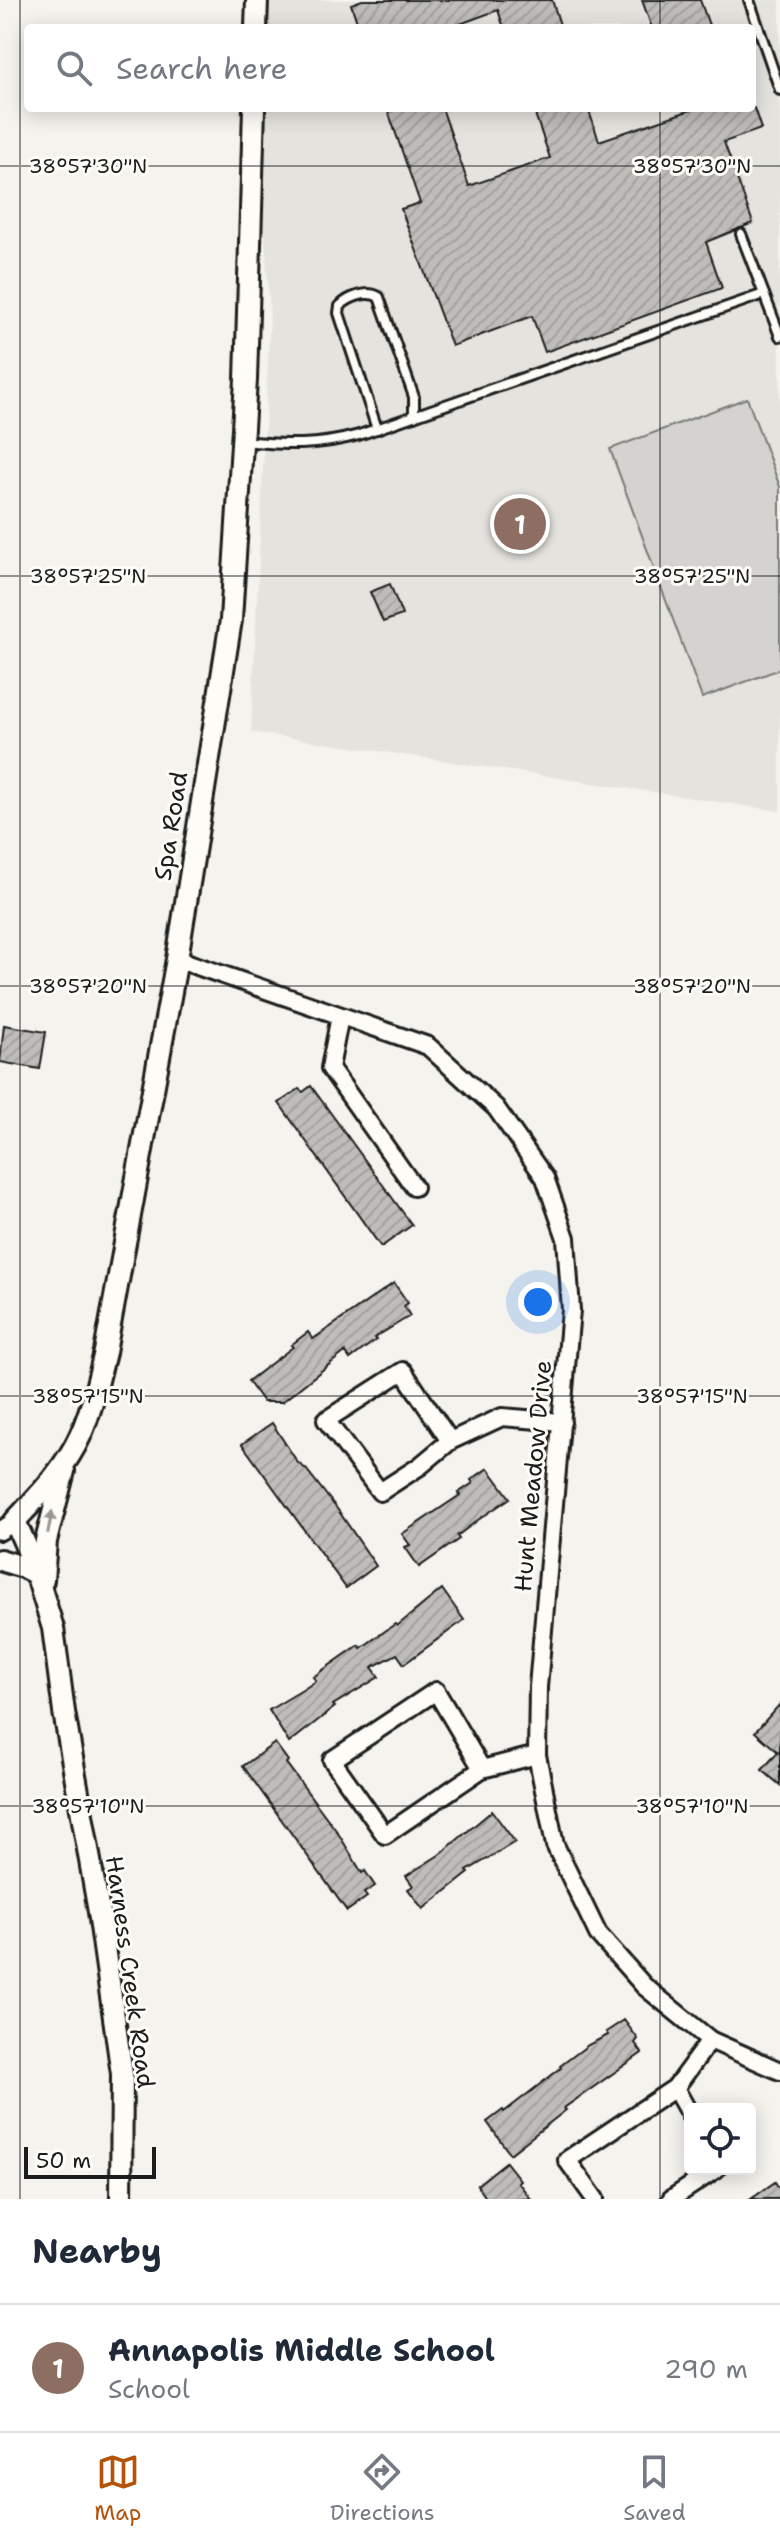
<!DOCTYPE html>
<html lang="en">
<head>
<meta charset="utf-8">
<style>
  :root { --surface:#fff; --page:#f2f2f3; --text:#1f2937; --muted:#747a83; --line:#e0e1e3; --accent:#b45309 }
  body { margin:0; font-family:"Shantell Sans",sans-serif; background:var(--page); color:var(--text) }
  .controls { position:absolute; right:24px; bottom:24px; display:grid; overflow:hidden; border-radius:8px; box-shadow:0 4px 20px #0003 }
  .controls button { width:72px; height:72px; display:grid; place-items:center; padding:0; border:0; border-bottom:2px solid var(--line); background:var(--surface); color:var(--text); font:40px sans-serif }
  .scale { position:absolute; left:24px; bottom:20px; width:132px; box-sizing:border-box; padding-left:8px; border:4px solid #1c1c1c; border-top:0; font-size:22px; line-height:28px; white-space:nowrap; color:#1c1c1c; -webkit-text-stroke:6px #fdfcf7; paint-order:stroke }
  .you { position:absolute; left:538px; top:1302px; width:28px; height:28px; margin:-20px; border:6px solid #fff; border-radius:50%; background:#1a73e8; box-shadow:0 0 0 12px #1a73e833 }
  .badge { display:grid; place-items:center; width:52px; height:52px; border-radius:50%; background:var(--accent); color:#fff; font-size:26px; font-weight:700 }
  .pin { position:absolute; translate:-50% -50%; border:4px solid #fff; box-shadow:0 2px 8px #0006 }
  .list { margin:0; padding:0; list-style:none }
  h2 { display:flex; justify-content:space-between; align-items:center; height:104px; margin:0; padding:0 32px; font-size:34px }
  h2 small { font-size:26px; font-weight:400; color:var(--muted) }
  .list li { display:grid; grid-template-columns:52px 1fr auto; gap:24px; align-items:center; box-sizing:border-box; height:128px; padding:0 32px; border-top:2px solid var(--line) }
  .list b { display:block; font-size:30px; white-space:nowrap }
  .list p { margin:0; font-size:26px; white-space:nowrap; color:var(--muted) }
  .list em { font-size:26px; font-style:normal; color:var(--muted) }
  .icon { flex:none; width:44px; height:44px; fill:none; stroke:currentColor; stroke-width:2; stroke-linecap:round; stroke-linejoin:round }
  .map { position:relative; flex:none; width:780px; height:2199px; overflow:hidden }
  .search { position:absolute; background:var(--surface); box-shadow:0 4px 20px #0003; left:24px; right:24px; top:24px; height:88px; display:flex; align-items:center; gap:20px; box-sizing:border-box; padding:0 28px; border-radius:8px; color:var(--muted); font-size:30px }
  .sheet { height:232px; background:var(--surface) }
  nav { display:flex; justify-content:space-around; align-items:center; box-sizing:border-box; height:112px; border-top:2px solid var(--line); background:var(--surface); font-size:22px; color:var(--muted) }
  nav a { display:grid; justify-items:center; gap:4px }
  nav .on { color:var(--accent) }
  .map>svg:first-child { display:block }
</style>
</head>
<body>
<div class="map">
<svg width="780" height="2199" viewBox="0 0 780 2199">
  <defs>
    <pattern id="building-hatch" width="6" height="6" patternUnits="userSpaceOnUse" patternTransform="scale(2)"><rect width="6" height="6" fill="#bebdba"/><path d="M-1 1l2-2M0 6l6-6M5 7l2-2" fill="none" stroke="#a3a29f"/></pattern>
  </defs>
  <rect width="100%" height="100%" fill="#f4f3ee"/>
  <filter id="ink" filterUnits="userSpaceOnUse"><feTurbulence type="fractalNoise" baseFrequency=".0125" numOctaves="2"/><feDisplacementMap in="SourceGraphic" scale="16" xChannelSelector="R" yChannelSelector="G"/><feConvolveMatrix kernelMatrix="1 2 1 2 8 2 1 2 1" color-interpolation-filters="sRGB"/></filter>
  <g filter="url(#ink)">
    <path fill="#e4e3de" d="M255,0h525v811l-529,-79 19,-415 -13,-209h495v-80h-497z"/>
    <path fill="#d4d3cf" stroke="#787876" stroke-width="2" d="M747,398l33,89v182l-78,29 -92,-249z"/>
    <g fill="url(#building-hatch)" stroke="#1c1c1c" stroke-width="2">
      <path d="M362,0h190l9,28h-57l-6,-18 -49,18h-90l-8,-24z"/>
      <path d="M642,0h58l10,28h-58z"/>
      <path d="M387,108h55l27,78 81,-28 -17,-50h55l11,33 98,-33h57l7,21 -37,13 29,81 -47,19 16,46 -177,64 -13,-36 -80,30 -51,-137 19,-6z"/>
      <path d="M390,584l12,31 -19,7 -13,-30z"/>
      <path d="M4,1025l42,7 -6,37 -40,-7z"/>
      <path d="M311,1086l101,139 -31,22 -102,-144 20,-14 4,3z"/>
      <path d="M394,1283l14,20 -4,3 6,10 -36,22 2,2 -26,19 -5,-7 -63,50h-19l-15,-21 45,-34 -2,-2 17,-13 5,7z"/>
      <path d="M272,1423l26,40 8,6 32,41 38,56 -30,22 -104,-144z"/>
      <path d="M488,1468l22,30 -32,22 -21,16 2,3 -40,28 -14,-20 5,-2 -8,-11 58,-39 -2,-2 15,-10 -2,-3z"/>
      <path d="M442,1589l22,31 -60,44 -7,-10 -25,13 7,10 -46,28 2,2 -46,36 -20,-33 35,-21 12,-8 -3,-4 46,-32 2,3 34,-24 2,2z"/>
      <path d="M780,1704v81l-18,-15 16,-18 -23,-20z"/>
      <path d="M275,1743l13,18 -2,2 52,70 24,40 3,-2 10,15 -11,7 3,4 -20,14 -104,-145z"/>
      <path d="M492,1811l23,31 -48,29 2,2 -46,36 -15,-20 5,-3 -7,-10 33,-21z"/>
      <path d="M624,2020l14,19 -3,4 7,10 -78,55 2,2 -56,44 -23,-32 16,-12 1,2 57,-44 -1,-2 28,-21 20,-10 -2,-3z"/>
      <path d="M506,2162l14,18 -2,2 13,17h-44l-10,-14z"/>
      <path d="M775,2182l5,8v9h-29z"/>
    </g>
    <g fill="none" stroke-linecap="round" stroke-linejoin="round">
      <g stroke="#1c1c1c" stroke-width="14">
        <g id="service">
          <path d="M749,0l31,90"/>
          <path d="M741,234l39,102"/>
          <path d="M377,429l-38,-116 1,-7c9,-9 27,-16 39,-9l35,100v19"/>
          <path d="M243,441c45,4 72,6 116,-6l405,-141"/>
        </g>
      </g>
      <g stroke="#1c1c1c" stroke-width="22">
        <g id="minor">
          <path d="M177,959l251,87 68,62 49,70 21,60 5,72 -33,377 -1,68 18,90 43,89 46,52 66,54 70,31"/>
          <path d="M340,1016l-10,52 84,119"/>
          <path d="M450,1441l-30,25 -40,26 -54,-72 77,-49 47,70 52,-24 60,5"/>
          <path d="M0,1531l15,-10"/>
          <path d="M482,1769l-46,-78 -104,69 53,75 97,-66 55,-14"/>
          <path d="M675,2088l15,27"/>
          <path d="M595,2199l-28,-39 108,-72 35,-48"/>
          <path d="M671,2199l45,-30"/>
        </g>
      </g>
      <g stroke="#1c1c1c" stroke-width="26">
        <g id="tertiary">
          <path d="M256,28l1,-28"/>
          <path d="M0,1560l23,7 15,8"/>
          <path d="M43,1580l3,-39 18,-70"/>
          <path d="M121,2199l1,-125 -23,-162 -35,-200 -11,-84 -21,-68 -17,-39c24,-26 50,-52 65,-85 12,-26 18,-56 25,-84l72,-393 54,-339 15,-240 8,-272"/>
        </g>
      </g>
      <use href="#service" stroke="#fdfcf7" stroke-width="8"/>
      <use href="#minor" stroke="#fdfcf7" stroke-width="16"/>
      <use href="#tertiary" stroke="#fdfcf7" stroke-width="20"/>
    </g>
    <defs><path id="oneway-solid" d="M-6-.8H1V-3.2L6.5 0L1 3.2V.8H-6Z" transform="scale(2)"/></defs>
    <use fill="#989794" href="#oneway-solid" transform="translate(50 1522) rotate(-79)"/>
  </g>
  <path fill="none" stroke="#1c1c1c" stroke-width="2" stroke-opacity="0.45" d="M20,0v2199M660,0v28M660,108v2091M0,166h780M0,576h780M0,986h780M0,1396h780M0,1806h780"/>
  <g text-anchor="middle" stroke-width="6" stroke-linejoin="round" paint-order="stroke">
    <g font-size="24" fill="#1c1c1c" stroke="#fdfcf7">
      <text transform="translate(171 826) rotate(-81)" y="8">Spa Road</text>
      <text transform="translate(533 1476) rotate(-85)" y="8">Hunt Meadow Drive</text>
      <text transform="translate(130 1972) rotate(82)" y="8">Harness Creek Road</text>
    </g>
  </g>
  <g font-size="20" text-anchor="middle" fill="#1c1c1c" stroke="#fdfcf7" stroke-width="6" stroke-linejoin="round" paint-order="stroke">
    <text x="88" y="173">38°57'30"N</text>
    <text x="692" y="173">38°57'30"N</text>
    <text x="88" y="583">38°57'25"N</text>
    <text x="692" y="583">38°57'25"N</text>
    <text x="88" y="993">38°57'20"N</text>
    <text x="692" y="993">38°57'20"N</text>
    <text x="88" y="1403">38°57'15"N</text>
    <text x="692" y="1403">38°57'15"N</text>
    <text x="88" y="1813">38°57'10"N</text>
    <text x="692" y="1813">38°57'10"N</text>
  </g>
</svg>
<div class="controls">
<button><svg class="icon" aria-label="locate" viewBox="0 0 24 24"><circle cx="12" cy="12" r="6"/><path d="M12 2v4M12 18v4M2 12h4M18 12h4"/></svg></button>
</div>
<div class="scale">50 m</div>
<div class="you"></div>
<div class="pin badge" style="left:520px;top:524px;background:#8d6e63">1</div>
<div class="search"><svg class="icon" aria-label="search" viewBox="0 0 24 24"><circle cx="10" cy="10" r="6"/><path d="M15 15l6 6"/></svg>Search here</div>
</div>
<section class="sheet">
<h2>Nearby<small></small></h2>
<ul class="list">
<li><span class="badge" style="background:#8d6e63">1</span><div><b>Annapolis Middle School</b><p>School</p></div><em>290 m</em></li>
</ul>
</section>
<nav>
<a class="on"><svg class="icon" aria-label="map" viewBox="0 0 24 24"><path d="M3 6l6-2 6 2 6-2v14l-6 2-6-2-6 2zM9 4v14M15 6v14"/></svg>Map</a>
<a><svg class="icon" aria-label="directions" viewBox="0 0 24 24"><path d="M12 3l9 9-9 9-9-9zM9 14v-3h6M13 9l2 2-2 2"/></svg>Directions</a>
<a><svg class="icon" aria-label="saved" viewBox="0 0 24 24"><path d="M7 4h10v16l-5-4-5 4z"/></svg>Saved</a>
</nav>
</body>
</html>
